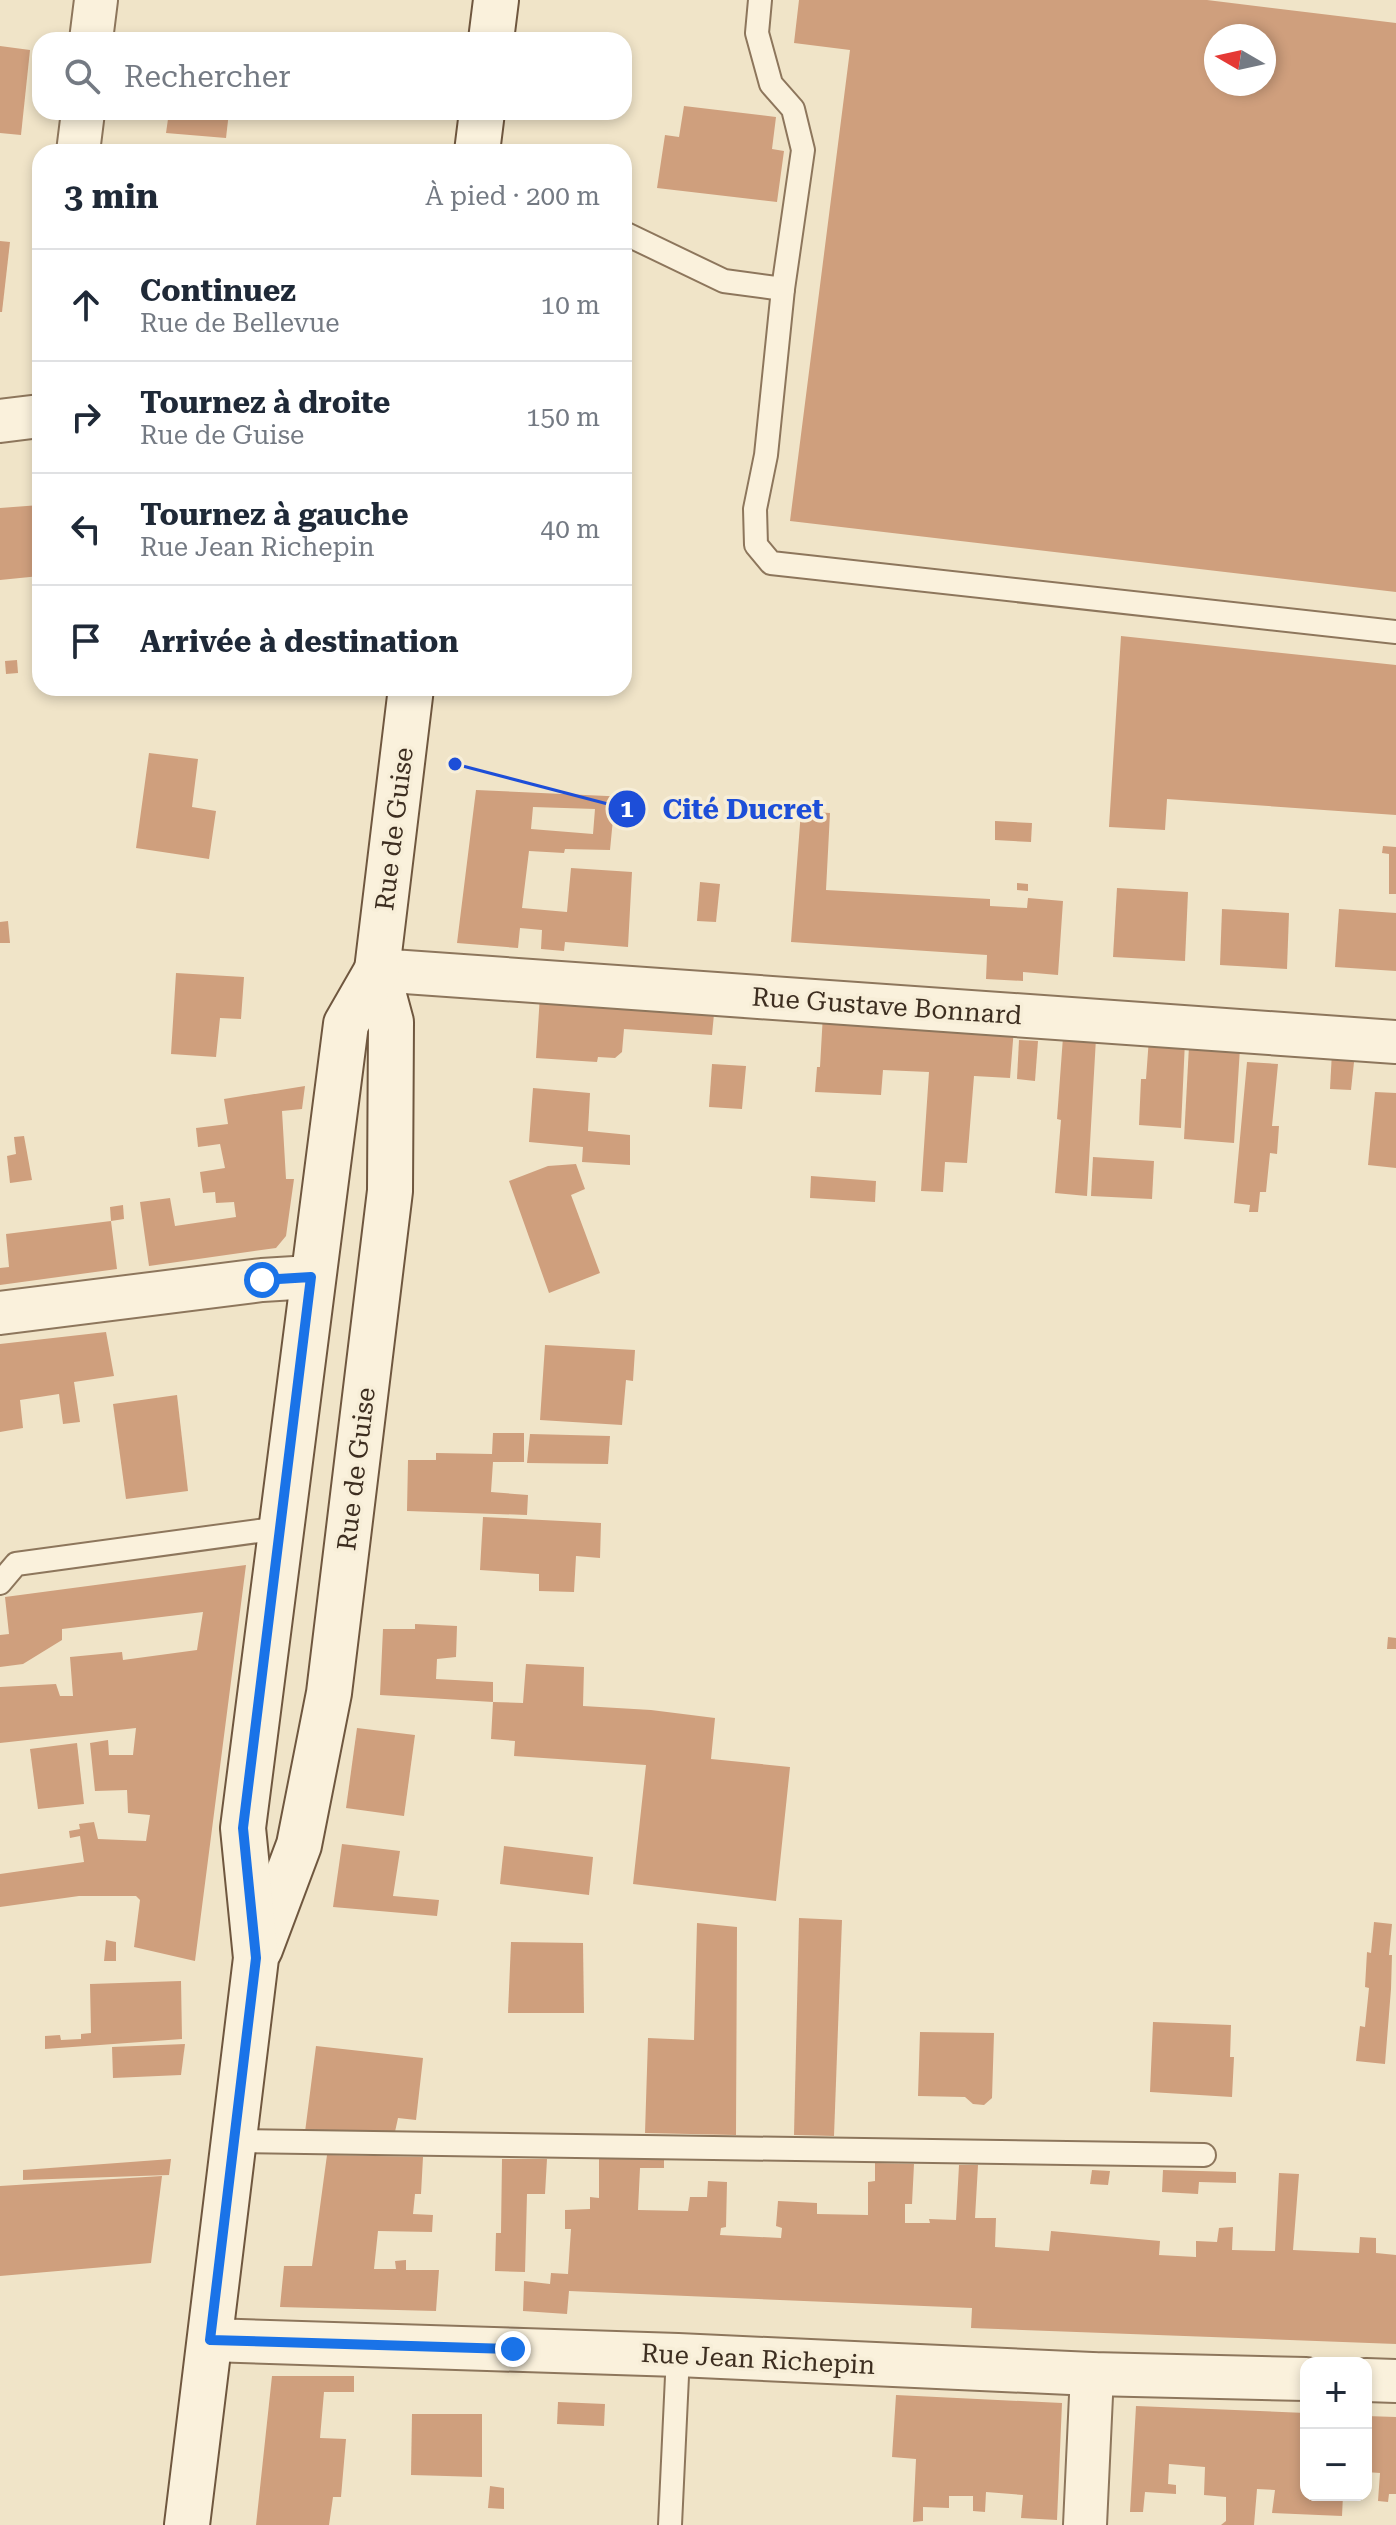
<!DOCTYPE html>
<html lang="fr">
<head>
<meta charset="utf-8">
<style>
  :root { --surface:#fff; --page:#f2f2f3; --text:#1f2937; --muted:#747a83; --line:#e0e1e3 }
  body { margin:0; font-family:"Roboto Serif",serif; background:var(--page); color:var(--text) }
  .controls { position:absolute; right:24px; bottom:24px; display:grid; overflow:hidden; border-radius:16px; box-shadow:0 4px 12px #0003 }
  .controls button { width:72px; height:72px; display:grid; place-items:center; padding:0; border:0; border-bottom:2px solid var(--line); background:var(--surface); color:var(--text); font:40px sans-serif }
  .compass { position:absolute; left:1204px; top:24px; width:72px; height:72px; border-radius:50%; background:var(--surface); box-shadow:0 4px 12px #0003; rotate:279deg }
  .stop { position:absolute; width:24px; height:24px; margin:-18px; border:6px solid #1a73e8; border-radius:50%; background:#fff }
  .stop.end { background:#1a73e8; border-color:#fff; box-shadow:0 2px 8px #0008 }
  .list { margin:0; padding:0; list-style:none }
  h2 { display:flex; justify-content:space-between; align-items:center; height:104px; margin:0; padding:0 32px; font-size:34px }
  h2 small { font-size:26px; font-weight:400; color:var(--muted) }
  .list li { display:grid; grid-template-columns:52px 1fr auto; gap:24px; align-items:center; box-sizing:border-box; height:112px; padding:0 32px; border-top:2px solid var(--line) }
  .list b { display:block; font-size:30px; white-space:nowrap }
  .list p { margin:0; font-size:26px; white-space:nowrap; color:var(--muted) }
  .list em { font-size:26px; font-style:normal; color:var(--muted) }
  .icon { flex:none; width:44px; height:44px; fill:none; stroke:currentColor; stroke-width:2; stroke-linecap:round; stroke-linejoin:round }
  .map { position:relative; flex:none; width:1396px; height:2525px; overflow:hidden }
  .search { position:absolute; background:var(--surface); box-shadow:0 4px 12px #0003; left:32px; top:32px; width:600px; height:88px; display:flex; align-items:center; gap:20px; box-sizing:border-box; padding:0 28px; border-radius:24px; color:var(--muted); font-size:30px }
  .panel { position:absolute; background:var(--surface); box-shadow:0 4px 12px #0003; left:32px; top:144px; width:600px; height:552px; border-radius:24px }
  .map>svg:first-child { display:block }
</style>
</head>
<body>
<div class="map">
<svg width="1396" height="2525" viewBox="0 0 1396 2525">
  <rect width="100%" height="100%" fill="#f0e4c8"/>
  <g fill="#cf9f7d" fill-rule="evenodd">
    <path d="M799,0h408l189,23v569l-606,-71 60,-471 -56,-7zM1216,36h48v48h-48z"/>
    <path d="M172,34l45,4v2h-45z"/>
    <path d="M0,46l30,4 -9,85 -21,-2z"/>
    <path d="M684,106l92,11 -4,32 12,2 -7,51 -120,-14 8,-53 14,2z"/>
    <path d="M169,112h60l-3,26 -60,-5z"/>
    <path d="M0,241l10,1 -8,70h-2z"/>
    <path d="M40,505v71l-40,4v-72z"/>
    <path d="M1121,636l275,29v150l-229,-16 -2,31 -56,-3z"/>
    <path d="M17,660l1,13 -12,1 -1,-13z"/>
    <path d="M149,753l49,6 -6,48 24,4 -7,48 -73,-11z"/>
    <path d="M476,790l153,7 -3,23 -13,-1 -3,31 -45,-1 -1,4 -35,-2 -7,57 45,4 4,-44 61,4 -4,75 -63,-5 -1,9 -23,-2 1,-19 -22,-2 -2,20 -61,-5zM533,807l62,2 -2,25 -62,-5z"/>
    <path d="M801,811l29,2 -4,77 164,9v7l37,2 1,-10 35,3 -5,74 -35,-3v9l-37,-2 1,-24 -196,-13z"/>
    <path d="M995,821l37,2 -1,19 -36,-2z"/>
    <path d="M1383,846l13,1v47h-7v-40l-7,-1z"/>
    <path d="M700,882l20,2 -4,38 -19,-1z"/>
    <path d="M1017,883l11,1v7l-11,-1z"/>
    <path d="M1117,888l71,4 -3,69 -72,-4z"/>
    <path d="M1222,909l67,4 -2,56 -67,-4z"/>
    <path d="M1339,909l57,4v58l-61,-4z"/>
    <path d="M8,921l2,22h-10v-21z"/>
    <path d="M176,973l68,4 -3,42 -21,-1 -4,39 -45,-3z"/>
    <path d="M540,995l174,19 -2,21 -88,-6 -2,23 -7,6 -17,-1 -1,5 -61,-4z"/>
    <path d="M823,1014l191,14 -4,50 -36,-2 -7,87 -22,-1 -2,30 -22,-1 8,-119 -46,-2 -2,25 -66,-3 2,-25h3z"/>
    <path d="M1063,1037l33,1 -9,158 -32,-3 6,-73 -4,-1z"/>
    <path d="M1149,1038l36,3 -4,87 -42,-3 2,-46h5z"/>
    <path d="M1019,1040l19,1 -3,40 -18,-2z"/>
    <path d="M1189,1046l51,2 -6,95 -50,-4z"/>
    <path d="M1332,1052l23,1 -4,37 -21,-1z"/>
    <path d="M1247,1062l31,2 -6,62h7l-2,28 -7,-1 -4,39h-6l-2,20h-9l1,-7 -16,-2z"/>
    <path d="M712,1064l34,2 -4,43 -33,-2z"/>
    <path d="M305,1086l-3,23 -20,2 4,68h8l-8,57 -10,12 -127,18 -9,-64 30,-4 5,28 61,-9 -2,-15 -18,1 -1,-11 -12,1 -3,-21 25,-4 -5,-24 -22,3 -2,-19 32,-4 -4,-25z"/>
    <path d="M533,1088l57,5 -2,38 42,4v30l-48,-3 1,-15 -54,-5z"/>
    <path d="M1375,1092l21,1v75l-28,-3z"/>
    <path d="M24,1136l8,44 -22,3 -3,-27 9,-2 -2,-17z"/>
    <path d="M1093,1157l61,4 -2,38 -61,-3z"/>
    <path d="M576,1164l9,25 -14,6 29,78 -51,20 -40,-112 39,-15z"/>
    <path d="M811,1176l65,5 -1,21 -65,-4z"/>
    <path d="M123,1205l1,14 -13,2 -1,-14z"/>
    <path d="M111,1221l6,48 -117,16v-17l9,-1 -3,-33z"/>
    <path d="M106,1332l8,44 -40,6 6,40 -17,2 -4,-30 -39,6 3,28 -23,4v-88z"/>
    <path d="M545,1345l90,5 -2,31 -7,-1 -4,45 -82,-5z"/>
    <path d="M177,1395l11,96 -62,8 -13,-95z"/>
    <path d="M493,1433h31v29h-31l-2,30 37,3 -1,20 -120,-4 1,-51h28v-7l56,1z"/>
    <path d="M530,1434l80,2 -2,28 -81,-1z"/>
    <path d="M483,1517l118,6 -1,35 -24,-2 -2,36 -35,-1v-17l-59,-4z"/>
    <path d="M246,1565l-51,396 -61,-14 6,-47 -4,-4h-57l-79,11v-33l84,-12 -4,-26 -10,2 -1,-7 11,-2 -1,-5 15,-2 4,17 48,2 4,-26 -22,-2 -1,-23 -32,1 -5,-48 18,-3 1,15h24l3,-27 -136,15v-56l56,-3 4,12h13l-3,-39 52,-5 1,8 74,-10 6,-38 -141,17v11l-39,24 -23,3v-32l9,-1 -4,-37z"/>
    <path d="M415,1624l42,2 -1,31 -19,2 -1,20 57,3v20l-113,-7 3,-66h32z"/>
    <path d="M1388,1637l8,1v11h-9z"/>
    <path d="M526,1664l58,3 -1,39 68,4 64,8 -4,41 79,8 -14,134 -143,-17 13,-119 -132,-9 1,-15 -24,-2 2,-37 30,1z"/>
    <path d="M357,1728l58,7 -11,81 -58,-8z"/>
    <path d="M77,1743l7,61 -46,5 -8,-60z"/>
    <path d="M342,1844l58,7 -7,45 46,4 -2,16 -104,-9z"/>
    <path d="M504,1846l89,11 -4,38 -89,-11z"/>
    <path d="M799,1918l43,2 -8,216 -40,-1z"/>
    <path d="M1374,1922l18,2 -3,31h3l-1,34 -6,75 -29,-3 4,-35 5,1 4,-39 -4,-1 2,-35 4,1z"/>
    <path d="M697,1923l40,4 -1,208 -91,-2 3,-95 46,2z"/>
    <path d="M106,1940l10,2v19h-12z"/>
    <path d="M511,1942l72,1 1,70h-76z"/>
    <path d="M181,1981l1,58 -137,10v-13l15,-1 1,5 20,-1v-5l10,-1 -1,-49z"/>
    <path d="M1153,2022l78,3 -1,32h4l-2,40 -82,-5z"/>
    <path d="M920,2032l74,1 -2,65 -8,7 -11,-1 -8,-7 -47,-1z"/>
    <path d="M185,2044l-4,31 -68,3 -1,-31z"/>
    <path d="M316,2046l107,12 -7,62 -18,-2 -5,23 -88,-9z"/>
    <path d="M327,2155l96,2 -2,37h-6l-2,20 20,1 -1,17 -54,-1 -4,38h22l-1,-8 11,-1v10h33l-3,41 -156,-4 4,-41h28z"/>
    <path d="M171,2159l-2,16 -146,5v-10z"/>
    <path d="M502,2159h45l-2,35h-18l-2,78 -30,-1 1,-38h5z"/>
    <path d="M599,2159h65v9h-24l-2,42 50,1 2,-14h17l1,-16 19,1 -1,45 -5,1 -1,7 61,3 1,-10 -6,-2 2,-25 39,2v11l51,1v-33l7,-1v-18l39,1 -2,40h-7v19h25l-1,-4 27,1 3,-55h19l-3,53h21l-1,29 54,4 2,-20 109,10 -1,14 37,2v-16l21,1 2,-14 14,-1 -1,23 43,1 4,-78 20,1 -6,76 66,3 1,-16 16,1v15l20,2v89l-425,-16 1,-20 -403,-17 -2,23 -44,-3 1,-30 26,3 1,-11 17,1 3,-45h-6v-19l25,-1v-12l9,1z"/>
    <path d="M1092,2170l18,1 -2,14 -18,-1z"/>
    <path d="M1163,2170l73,2v11l-37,-1 -1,12 -36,-2z"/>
    <path d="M162,2176l-11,87 -151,13v-90z"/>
    <path d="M272,2376h82v16h-30l-4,46 26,1 -5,58h-8l-4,28h-73z"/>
    <path d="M896,2395l166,8 -5,117 -36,-2 2,-23 -37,-3 -1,20 -12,-1v-15h-24v12l-26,-1v14l-10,1 3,-63 -24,-2z"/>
    <path d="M558,2402l47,2 -1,22 -47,-2z"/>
    <path d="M1136,2406l170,7v82h37l-1,21 -70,-3 3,-23 -18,-1 -3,36h-33l5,-4v-24l-22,-2 1,-28 -36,-3 -1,20 8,1v9l-31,-2 -2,20h-13z"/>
    <path d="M412,2414h70v63l-71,-2z"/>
    <path d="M1366,2416l30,1v77h-7l-1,8 -10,-1 2,-28 -14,-1z"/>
    <path d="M490,2486l14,2v21l-16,-1z"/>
  </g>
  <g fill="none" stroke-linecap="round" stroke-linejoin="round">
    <g stroke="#8d765c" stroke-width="26">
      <g id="service">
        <path d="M760,0l-3,33 14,51 22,25 10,41 -20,139 -17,166 -11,54 1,36 15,18 625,69"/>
        <path d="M624,233l100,48 59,8"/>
        <path d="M0,1583l16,-19 264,-36"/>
        <path d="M234,2141l970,14"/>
        <path d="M670,2525l8,-170"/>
      </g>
    </g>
    <g stroke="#8d765c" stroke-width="46">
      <g id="minor">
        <path d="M91,40l5,-40"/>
        <path d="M78,152l5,-40"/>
        <path d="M0,421l40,-5"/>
        <path d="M377,970l1019,72"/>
        <path d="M0,1313l262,-33 49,-3"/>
        <path d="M210,2340l468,15 414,19 214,5"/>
        <path d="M1366,2380l30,1"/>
        <path d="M1085,2525l7,-151"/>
      </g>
    </g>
    <g stroke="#6f573f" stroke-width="48">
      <g id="secondary">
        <path d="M491,40l5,-40"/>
        <path d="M477,152l5,-40"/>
        <path d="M260,1949l39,-104 30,-152 61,-502 1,-169 -14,-52 34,-282"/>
        <path d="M187,2525l69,-567 -13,-130 103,-804 31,-54"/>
      </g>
    </g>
    <use href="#service" stroke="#faf1dc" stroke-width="22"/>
    <use href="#minor" stroke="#faf1dc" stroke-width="42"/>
    <use href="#secondary" stroke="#faf1dc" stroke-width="44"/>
  </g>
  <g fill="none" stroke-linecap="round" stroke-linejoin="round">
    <path stroke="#1a73e8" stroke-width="10" d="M262,1280l49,-3 -68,551 13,130 -46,382 303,9"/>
  </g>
  <g text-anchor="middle" stroke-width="7" stroke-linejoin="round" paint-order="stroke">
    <g font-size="26" fill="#3d2e20" stroke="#f7eed8">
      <text transform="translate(394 829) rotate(-83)" y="9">Rue de Guise</text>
      <text transform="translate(887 1006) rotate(4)" y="9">Rue Gustave Bonnard</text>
      <text transform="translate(356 1469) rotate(-83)" y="9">Rue de Guise</text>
      <text transform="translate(758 2359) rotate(3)" y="9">Rue Jean Richepin</text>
    </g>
  </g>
  <path fill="none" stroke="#1d4ed8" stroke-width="3" d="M455 764L627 809"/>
  <g fill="#1d4ed8" stroke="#f7eed8" stroke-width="3">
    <circle cx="455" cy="764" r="8"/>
    <circle cx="627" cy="809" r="20"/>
  </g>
  <g font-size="24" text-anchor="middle" font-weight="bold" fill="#fff">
    <text x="627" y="817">1</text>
  </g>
  <g font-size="28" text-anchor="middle" font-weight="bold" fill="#1d4ed8" stroke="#f7eed8" stroke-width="7" stroke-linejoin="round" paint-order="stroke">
    <text x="743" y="819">Cité Ducret</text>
  </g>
</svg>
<div class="controls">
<button>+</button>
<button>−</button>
</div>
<svg class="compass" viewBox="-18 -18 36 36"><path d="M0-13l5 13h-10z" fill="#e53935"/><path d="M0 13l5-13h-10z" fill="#747a83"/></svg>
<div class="stop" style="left:262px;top:1280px"></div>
<div class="stop end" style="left:513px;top:2349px"></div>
<div class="search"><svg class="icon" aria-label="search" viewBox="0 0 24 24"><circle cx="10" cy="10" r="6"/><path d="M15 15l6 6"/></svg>Rechercher</div>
<section class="panel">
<h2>3 min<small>À pied · 200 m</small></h2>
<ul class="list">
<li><svg class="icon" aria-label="ahead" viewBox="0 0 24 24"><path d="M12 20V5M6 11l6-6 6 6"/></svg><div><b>Continuez</b><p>Rue de Bellevue</p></div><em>10 m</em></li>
<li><svg class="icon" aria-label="right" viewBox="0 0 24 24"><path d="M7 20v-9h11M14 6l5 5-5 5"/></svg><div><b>Tournez à droite</b><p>Rue de Guise</p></div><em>150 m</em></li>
<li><svg class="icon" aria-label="left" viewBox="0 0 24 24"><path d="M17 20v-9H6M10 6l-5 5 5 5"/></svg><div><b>Tournez à gauche</b><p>Rue Jean Richepin</p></div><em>40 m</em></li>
<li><svg class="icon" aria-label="arrive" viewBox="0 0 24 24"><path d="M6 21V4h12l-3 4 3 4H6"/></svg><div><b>Arrivée à destination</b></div></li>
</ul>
</section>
</div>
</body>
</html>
